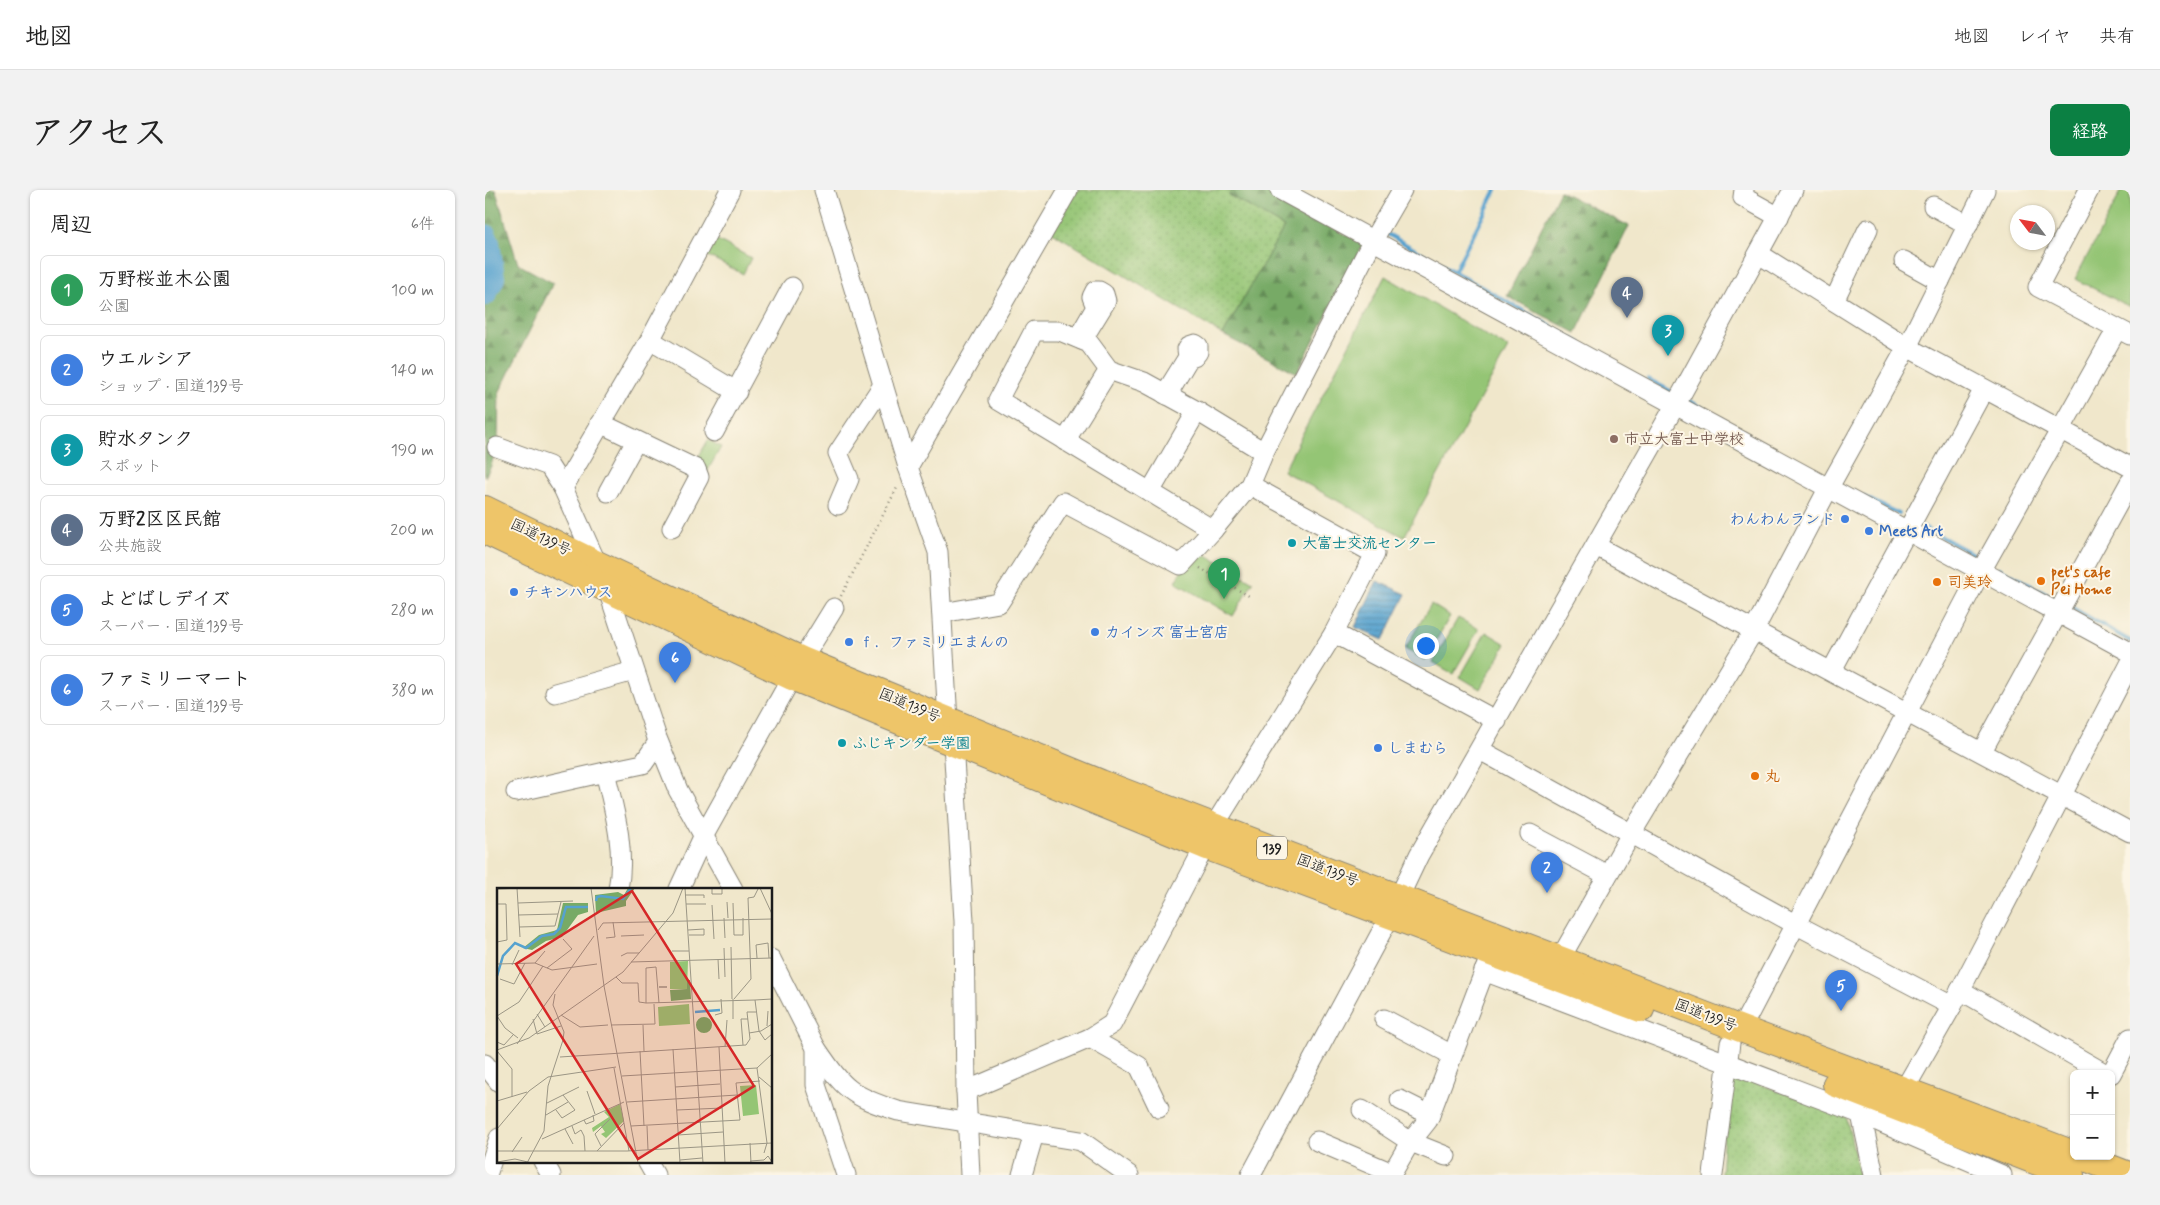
<!DOCTYPE html>
<html lang="ja">
<head>
<meta charset="utf-8">
<style>
  :root { --surface:#fff; --page:#f2f2f2; --text:#222; --muted:#767676; --line:#e0e0e0; --accent:#0b8043 }
  body { margin:0; font-family:Mynerve,"Klee One",sans-serif; background:var(--page); color:var(--text) }
  .controls { position:absolute; right:15px; bottom:15px; display:grid; overflow:hidden; border-radius:8px; box-shadow:0 1px 4px #0004 }
  .controls button { width:45px; height:45px; display:grid; place-items:center; padding:0; border:0; border-bottom:1px solid var(--line); background:var(--surface); color:var(--text); font:25px sans-serif }
  .compass { position:absolute; left:1525px; top:15px; width:45px; height:45px; border-radius:50%; background:var(--surface); box-shadow:0 1px 4px #0004; rotate:302deg }
  .you { position:absolute; left:940px; top:455px; width:18px; height:18px; margin:-12px; border:4px solid #fff; border-radius:50%; background:#1a73e8; box-shadow:0 0 0 8px #1a73e833 }
  .badge { display:grid; place-items:center; width:32px; height:32px; border-radius:50%; background:var(--accent); color:#fff; font-size:16px; font-weight:700 }
  .pin { position:absolute; translate:-50% -41px; filter:drop-shadow(0 1px 2px #0008) }
  .pin::after { content:''; position:absolute; top:26px; width:18px; height:15px; background:inherit; clip-path:polygon(0 0,100% 0,50% 100%) }
  .list { margin:0; padding:0; list-style:none }
  h2 { display:flex; justify-content:space-between; align-items:center; height:65px; margin:0; padding:0 20px; font-size:21px }
  h2 small { font-size:16px; font-weight:400; color:var(--muted) }
  .list li { display:grid; grid-template-columns:32px 1fr auto; gap:15px; align-items:center; box-sizing:border-box; height:70px; margin:0 10px 10px; padding:0 10px; border:1px solid var(--line); border-radius:8px }
  .list b { display:block; font-size:19px; white-space:nowrap }
  .list p { margin:0; font-size:16px; white-space:nowrap; color:var(--muted) }
  .list em { font-size:16px; font-style:normal; color:var(--muted) }
  .map { position:relative; flex:none; width:1645px; height:985px; overflow:hidden; border-radius:8px }
  header { display:flex; align-items:center; gap:30px; box-sizing:border-box; height:70px; padding:0 25px; background:var(--surface); border-bottom:1px solid var(--line) }
  header strong { font-size:24px }
  nav { display:flex; gap:28px; margin-inline-start:auto; font-size:18px }
  .intro { display:flex; align-items:center; justify-content:space-between; box-sizing:border-box; height:120px; padding:0 30px }
  h1 { margin:0; font-size:35px }
  .button { padding:12px 22px; border-radius:8px; background:var(--accent); color:#fff; font-size:18px; font-weight:700 }
  main { display:flex; gap:30px; padding:0 30px }
  aside { flex:1; background:var(--surface); border-radius:8px; box-shadow:0 1px 4px #0004 }
  .map>svg:first-child { display:block }
</style>
</head>
<body>
<header>
<strong>地図</strong>
<nav><a>地図</a><a>レイヤ</a><a>共有</a></nav>
</header>
<div class="intro"><h1>アクセス</h1><a class="button">経路</a></div>
<main>
<aside>
<h2>周辺<small>6件</small></h2>
<ul class="list">
<li><span class="badge" style="background:#2e9e5b">1</span><div><b>万野桜並木公園</b><p>公園</p></div><em>100 m</em></li>
<li><span class="badge" style="background:#3f7fe0">2</span><div><b>ウエルシア</b><p>ショップ · 国道139号</p></div><em>140 m</em></li>
<li><span class="badge" style="background:#0f9aa8">3</span><div><b>貯水タンク</b><p>スポット</p></div><em>190 m</em></li>
<li><span class="badge" style="background:#5c6f8a">4</span><div><b>万野2区区民館</b><p>公共施設</p></div><em>200 m</em></li>
<li><span class="badge" style="background:#3f7fe0">5</span><div><b>よどばしデイズ</b><p>スーパー · 国道139号</p></div><em>280 m</em></li>
<li><span class="badge" style="background:#3f7fe0">6</span><div><b>ファミリーマート</b><p>スーパー · 国道139号</p></div><em>380 m</em></li>
</ul>
</aside>
<div class="map">
<svg width="1645" height="985" viewBox="0 0 1645 985">
  <defs>
    <pattern id="grass-dots" width="8" height="8" patternUnits="userSpaceOnUse" patternTransform="scale(1.25)"><rect width="8" height="8" fill="#94c574"/><path d="M2 2h.1M6 6h.1" fill="none" stroke="#7fa964" stroke-width="1.8" stroke-linecap="round"/></pattern>
    <pattern id="forest-firs" width="22" height="20" patternUnits="userSpaceOnUse" patternTransform="scale(1.25)"><rect width="22" height="20" fill="#7a6"/><path d="M5 1l3.5 6h-7zM16 11l3.5 6h-7z" fill="#618a53"/></pattern>
    <pattern id="water-rules" width="6" height="5" patternUnits="userSpaceOnUse" patternTransform="scale(1.25)"><rect width="6" height="5" fill="#56a2cf"/><path d="M0 2.5h6" fill="none" stroke="#4683a7"/></pattern>
  </defs>
  <rect width="100%" height="100%" fill="#fcf5e5"/>
  <filter id="ink" filterUnits="userSpaceOnUse"><feTurbulence type="fractalNoise" baseFrequency=".02" numOctaves="2"/><feDisplacementMap in="SourceGraphic" scale="10" xChannelSelector="R" yChannelSelector="G"/><feConvolveMatrix kernelMatrix="1 2 1 2 8 2 1 2 1" color-interpolation-filters="sRGB"/></filter>
  <filter id="wash" filterUnits="userSpaceOnUse"><feTurbulence type="fractalNoise" baseFrequency=".0096" numOctaves="4" result="noise"/><feDisplacementMap in="SourceGraphic" scale="20" xChannelSelector="R" yChannelSelector="G"/><feGaussianBlur stdDeviation="1.12" result="paint"/><feColorMatrix in="noise" values="0 0 0 0 0 0 0 0 0 0 0 0 0 0 0 0 0 1.4 0 .05"/><feComposite in="paint" operator="in"/></filter>
  <g filter="url(#wash)">
    <rect width="100%" height="100%" fill="#f0e7cb"/>
    <g fill="url(#grass-dots)" stroke="#587048">
      <path d="M591,0h156l-3,5 55,32 -61,108 -171,-103z"/>
      <path d="M1243,883l118,42 13,60h-138z"/>
    </g>
    <g fill="url(#forest-firs)" stroke="#4a6341">
      <path d="M0,0h10l2,5 21,69 35,19 -54,110 -1,47 -7,26 -6,11z"/>
      <path d="M747,0h32l99,54 -66,129 -74,-38 61,-108 -55,-32z"/>
      <path d="M1075,1l69,35 -53,107 -69,-37z"/>
    </g>
    <g fill="#94c574" stroke="#587048">
      <path d="M1637,0h8v117l-55,-28z"/>
      <path d="M225,46l41,22 -8,16 -41,-21z"/>
      <path d="M900,86l123,72 -104,189 -121,-66z"/>
      <path d="M223,250l13,7 -14,25 -13,-7z"/>
      <path d="M716,362l52,30 -20,34 -58,-34 8,-14z"/>
      <path d="M946,414l19,12 -25,44 -20,-11z"/>
      <path d="M973,428l21,11 -26,45 -20,-12z"/>
      <path d="M1001,442l20,12 -26,45 -20,-12z"/>
    </g>
    <path fill="url(#water-rules)" stroke="#395f76" d="M892,391l29,13 -23,46 -28,-13z"/>
    <g fill="none" stroke-linecap="round" stroke-linejoin="round">
      <g stroke="#56a2cf" stroke-width="4">
        <path d="M899,42l196,111"/>
        <path d="M969,82l42,-82"/>
        <path d="M1163,189l26,14"/>
        <path d="M1203,210l43,25"/>
        <path d="M1379,307l35,17"/>
        <path d="M1433,334l64,35"/>
        <path d="M1514,378l60,33"/>
        <path d="M1584,416l61,35"/>
      </g>
      <path stroke="#56a2cf" stroke-width="24" d="M0,46l3,7 5,35 -8,16"/>
    </g>
  </g>
  <g filter="url(#ink)">
    <g fill="none" stroke-linecap="round" stroke-linejoin="round">
      <g stroke="#868274" stroke-width="21">
        <g id="minor">
          <path d="M339,0l84,277 30,85 10,169 5,22 11,178 2,170 4,84"/>
          <path d="M795,0l850,462"/>
          <path d="M1259,0l-1,7 36,20"/>
          <path d="M1604,0l-51,97 92,48"/>
          <path d="M1448,16l35,19"/>
          <path d="M1274,64l148,93 223,120"/>
          <path d="M1419,71l36,20"/>
          <path d="M1349,111l34,-72"/>
          <path d="M593,148l18,-31 -4,-10 3,-6h4l5,3 2,7 -24,39"/>
          <path d="M165,150l87,52"/>
          <path d="M680,204l23,-37 -1,-8 2,-3 6,-2 3,2v6l-4,5 -5,1 -22,37"/>
          <path d="M115,233l96,46 3,8 -27,51"/>
          <path d="M229,242l78,-145"/>
          <path d="M580,251l44,-71"/>
          <path d="M12,257l52,19 14,22"/>
          <path d="M423,277l160,-277"/>
          <path d="M123,302l28,-51"/>
          <path d="M665,302l47,-81"/>
          <path d="M353,315l11,-26 -11,-26 45,-68"/>
          <path d="M728,340l-215,-130 36,-69h26l29,12 20,27 35,12 53,29 67,41"/>
          <path d="M1111,356l534,286"/>
          <path d="M112,374l-34,-76 87,-148 80,-150"/>
          <path d="M123,400l49,148 21,52 55,99"/>
          <path d="M457,423l57,-10 64,-101 118,63 32,-35 37,-45 14,-33 109,-212 29,-50"/>
          <path d="M849,443l163,88"/>
          <path d="M317,470l32,-52"/>
          <path d="M1347,480l152,-281"/>
          <path d="M70,503l79,-22"/>
          <path d="M995,560l315,174 157,82"/>
          <path d="M1497,561l148,-269"/>
          <path d="M120,582l38,-8 15,-22"/>
          <path d="M31,602l89,-20c9,37 21,78 13,117"/>
          <path d="M729,636l120,-193 41,-79 -125,-69"/>
          <path d="M1045,644l77,41"/>
          <path d="M194,699l24,-52 89,-160"/>
          <path d="M286,769l45,89v37l30,90"/>
          <path d="M1075,769l71,-125 123,-204 74,-141 79,-142 78,-157"/>
          <path d="M999,781l377,143 141,61"/>
          <path d="M1475,800l146,84"/>
          <path d="M899,829l68,36"/>
          <path d="M1256,839l240,-458 136,-242"/>
          <path d="M605,848l49,28 20,42"/>
          <path d="M331,858c28,41 34,48 82,63l183,30 48,34"/>
          <path d="M0,874l14,18"/>
          <path d="M1626,884l19,-36"/>
          <path d="M1419,900l48,-84 178,-342"/>
          <path d="M481,901l124,-53 22,-14 93,-178"/>
          <path d="M915,910l30,15"/>
          <path d="M1374,915l15,70"/>
          <path d="M877,920l49,32 35,14"/>
          <path d="M832,951l75,32"/>
          <path d="M58,971l8,14"/>
          <path d="M162,971l8,14"/>
          <path d="M2,985l12,-37"/>
          <path d="M537,985l12,-41"/>
          <path d="M766,985l139,-259 29,-61 257,-451 117,-214"/>
          <path d="M906,985l18,-31 19,-24 61,-161"/>
          <path d="M1228,985l17,-132"/>
        </g>
      </g>
      <g stroke="#868274" stroke-width="28">
        <g id="highway">
          <path d="M0,319l112,55 205,96 299,123 640,246 333,125"/>
          <path d="M0,341l307,146 413,169 436,163"/>
          <path d="M1351,894l235,91"/>
          <path d="M1595,966l49,19"/>
        </g>
      </g>
      <g stroke="#868274" stroke-width="2.5" stroke-dasharray="1 4" stroke-linecap="butt">
        <path d="M715,378l49,28"/>
        <path d="M356,406l57,-110"/>
      </g>
      <use href="#minor" stroke="#fff" stroke-width="19"/>
      <use href="#highway" stroke="#eec569" stroke-width="26"/>
    </g>
  </g>
  <circle fill="#8d6e63" stroke="#fcf5e5" stroke-width="2" cx="1129" cy="249" r="5"/>
  <g fill="#3f7fe0" stroke="#fcf5e5" stroke-width="2">
    <circle cx="1360" cy="329" r="5"/>
    <circle cx="1384" cy="341" r="5"/>
    <circle cx="29" cy="402" r="5"/>
    <circle cx="610" cy="442" r="5"/>
    <circle cx="364" cy="452" r="5"/>
    <circle cx="893" cy="558" r="5"/>
  </g>
  <g fill="#0f9aa8" stroke="#fcf5e5" stroke-width="2">
    <circle cx="807" cy="353" r="5"/>
    <circle cx="357" cy="553" r="5"/>
  </g>
  <g fill="#e8710a" stroke="#fcf5e5" stroke-width="2">
    <circle cx="1556" cy="391" r="5"/>
    <circle cx="1452" cy="392" r="5"/>
    <circle cx="1270" cy="586" r="5"/>
  </g>
  <g text-anchor="middle" stroke-width="4" stroke-linejoin="round" paint-order="stroke">
    <rect fill="#fcf5e5" stroke="#5f5d58" stroke-width="1" x="772" y="646.5" width="30" height="23" rx="4"/>
    <g font-size="14" font-weight="bold" fill="#1c1c1c">
      <text x="787" y="663">139</text>
    </g>
    <g font-size="15" font-weight="bold" fill="#785e54" stroke="#fcf5e5" text-anchor="start">
      <text x="1139" y="254">市立大富士中学校</text>
    </g>
    <g font-size="15" font-weight="bold" fill="#366cbe" stroke="#fcf5e5" text-anchor="start">
      <text x="1350" y="334" text-anchor="end">わんわんランド</text>
      <text x="1394" y="346">Meets Art</text>
      <text x="39" y="407">チキンハウス</text>
      <text x="620" y="447">カインズ 富士宮店</text>
      <text x="374" y="457">ｆ．ファミリエまんの</text>
      <text x="903" y="563">しまむら</text>
    </g>
    <g font-size="15" fill="#1c1c1c" stroke="#fcf5e5">
      <text transform="translate(56 347) rotate(26)" y="5">国道139号</text>
      <text transform="translate(425 515) rotate(23)" y="5">国道139号</text>
      <text transform="translate(843 680) rotate(21)" y="5">国道139号</text>
      <text transform="translate(1221 825) rotate(21)" y="5">国道139号</text>
    </g>
    <g font-size="15" font-weight="bold" fill="#0d838f" stroke="#fcf5e5" text-anchor="start">
      <text x="817" y="358">大富士交流センター</text>
      <text x="367" y="558">ふじキンダー学園</text>
    </g>
    <g font-size="15" font-weight="bold" fill="#c56008" stroke="#fcf5e5" text-anchor="start">
      <text x="1566" y="387">pet's cafe<tspan x="1566" dy="17">Pei Home</tspan></text>
      <text x="1462" y="397">司美玲</text>
      <text x="1280" y="591">丸</text>
    </g>
  </g>
  <g transform="translate(12 698)">
    <rect width="275" height="275" fill="#f0e7cb"/>
    <path d="M191,73l-1,28h-17v-27zM123,216l4,17 -18,17 -5,-4 4,-2 -4,-6 -8,6 -1,-4 17,-11 -5,-5z" fill="#94c574"/>
    <path d="M131,0h7l-9,13v5l-30,7 -1,-18 23,-3 6,3zM66,15h25v9l-10,3 -16,22 -16,4 -14,9 -9,-2 16,-13 18,-5zM190,92h3l1,19 -20,2 -1,-11 17,-1zM199 137a8 8 0 1 1 16 0a8 8 0 1 1-16 0Z" fill="#7a6"/>
    <path d="M192,116l1,20 -31,2 -1,-19zM259,197l3,29 -16,2 -3,-30z" fill="#94c574"/>
    <path fill="none" stroke="#56a2cf" stroke-width="2.5" d="M99,13l1,-4 4,-1 22,3 8,-11M0,88l6,-20 12,-13 11,5 16,-12 12,-2 6,-6 6,-21h22M198,124l25,-2"/>
    <path fill="none" stroke="#9b9685" stroke-width="1" d="M20,0l3,49M94,0l13,98 34,177M188,0l18,275M215,0v6h10v-6M263,0l12,26M0,1l26,-1M188,7h19v3M230,14l1,16M21,15l55,-2M236,15l1,32h9v-17M0,16h9l1,36 -10,2M189,16h20M215,17l2,34M21,27l40,-1M227,30l1,20M22,39l36,-1 6,-24M101,42l5,-7 169,-4M191,42l16,-1v6h-15M124,48l23,-1M109,50l9,-1 -2,-15M234,59l1,52M227,60l1,29M175,63h17M124,68l6,-3h12M260,70l-1,-13 12,-2 1,15M221,71l1,20M134,74l141,-4M38,75l10,-12M0,76l38,-1 17,7 45,-6M15,77l7,-15M50,80l25,-19 -9,-10M119,89l6,6h16l1,19 7,1 109,-3M3,91l14,5 11,-21M162,99h8h-8M236,111v20M237,111l17,-20 -3,-81 6,-1 4,-8M275,111l-17,1 4,31 6,9 7,-6M149,115v-35l10,-1 3,36M40,126l8,13M64,127l19,12 28,-2M218,127l7,-2 -1,-14M0,128l22,-14 24,-36M0,128l8,12 13,10M36,131l4,15 24,-8M114,137l44,-1 -1,-20M146,137l1,26M270,138l1,-15M252,145l12,-2 11,-7M0,154l7,3 9,-10M20,156l77,-108M246,157l-2,-26h7M222,159l6,116M228,159l2,-27M176,161l7,114M0,162l32,-12 94,-66 50,-59 10,-25M0,163l15,18v28M143,163l4,75M63,169l186,-12 4,-6 -3,-27h9M117,180l15,83M260,180l10,75 -3,10M125,188l135,-8 15,-14M262,189l13,11M178,199l45,-3M90,203l8,23M0,213l30,-9M130,214l110,-7M50,215l32,-16M59,222l6,8 13,-8 -12,-15M180,222l45,-2M49,227l22,-13M87,232l2,4 8,-3 -1,-6M75,238l3,8 6,-4 3,6 1,15M134,238l109,-6 -4,-37 24,-2M150,238l1,24M0,241l32,-38 19,-14 68,-10M68,241l8,15M181,247l45,-3M45,251l82,-37M253,255l1,20M104,258l-6,-12 15,-15M0,263h130l145,-8M100,263l27,-28M15,264l10,-15M183,272l22,-2M253,273l14,-1 4,-4 4,6M0,274l18,-3 17,4M30,275l17,-32 4,-45 15,-46 1,-8 -11,-27 2,-11"/>
    <path fill="#d62828" fill-opacity="0.15" stroke="#d62828" stroke-width="2.5" d="M135,3l122,195 -116,73 -122,-195z"/>
    <rect width="275" height="275" fill="none" stroke="#1c1c1c" stroke-width="2.5"/>
  </g>
</svg>
<div class="controls">
<button>+</button>
<button>−</button>
</div>
<svg class="compass" viewBox="-18 -18 36 36"><path d="M0-13l5 13h-10z" fill="#e53935"/><path d="M0 13l5-13h-10z" fill="#767676"/></svg>
<div class="you"></div>
<div class="pin badge" style="left:739px;top:409px;background:#2e9e5b">1</div>
<div class="pin badge" style="left:1062px;top:703px;background:#3f7fe0">2</div>
<div class="pin badge" style="left:1183px;top:166px;background:#0f9aa8">3</div>
<div class="pin badge" style="left:1142px;top:128px;background:#5c6f8a">4</div>
<div class="pin badge" style="left:1356px;top:821px;background:#3f7fe0">5</div>
<div class="pin badge" style="left:190px;top:493px;background:#3f7fe0">6</div>
</div>
</main>
</body>
</html>
